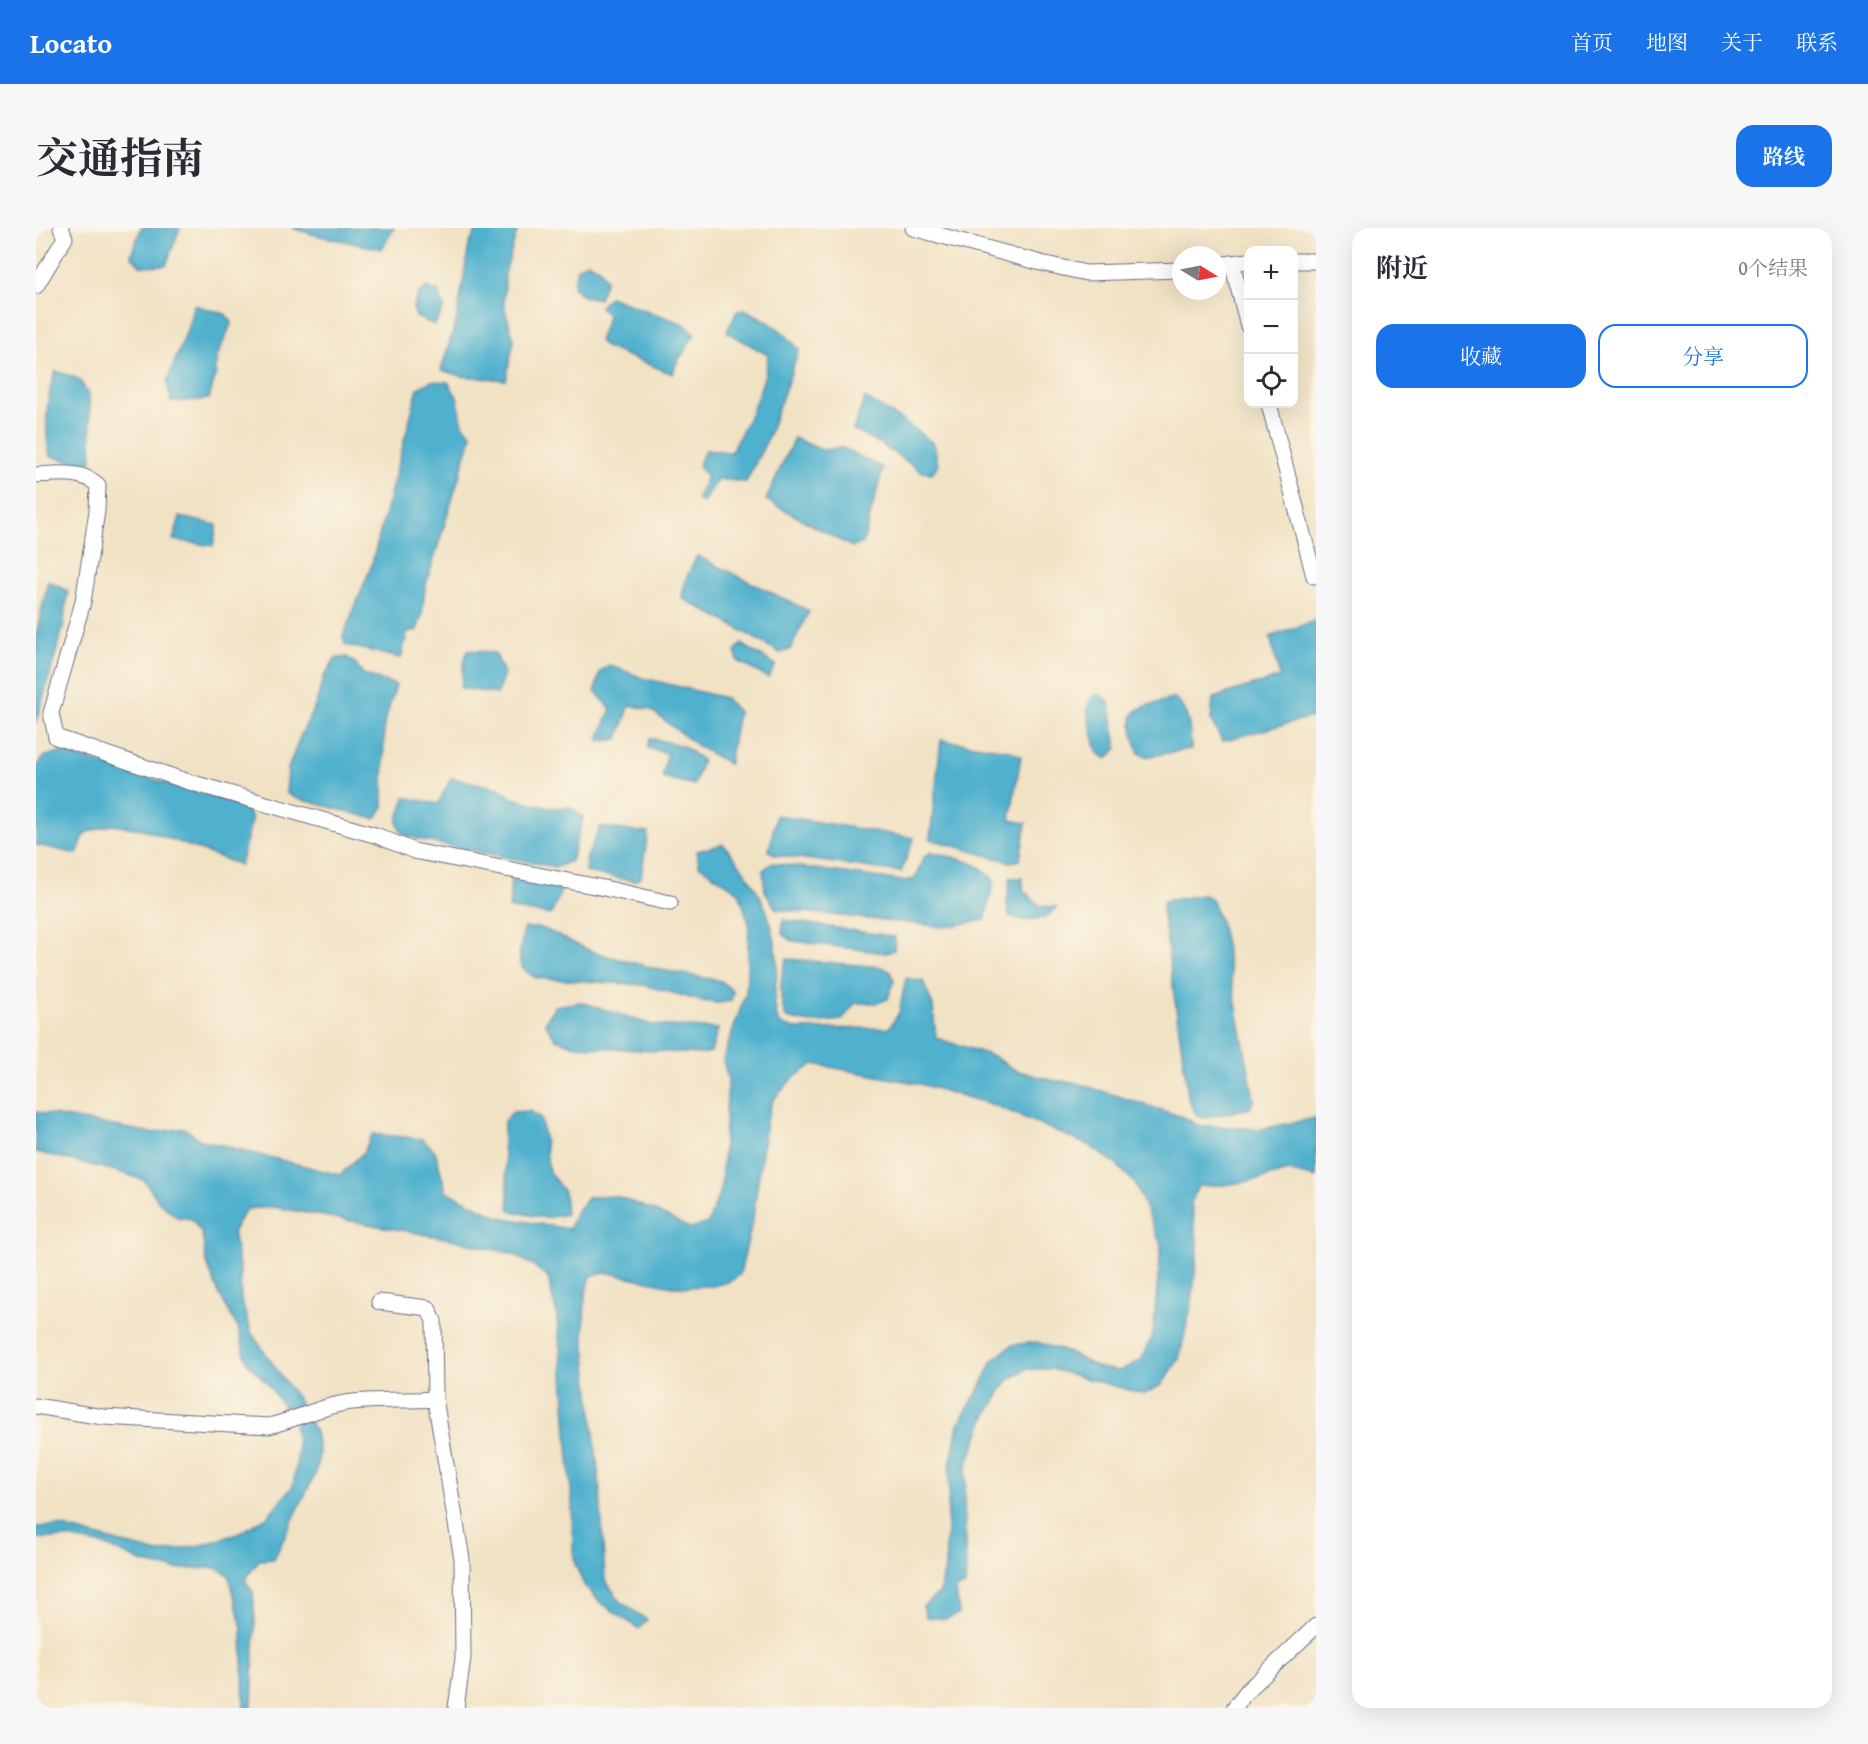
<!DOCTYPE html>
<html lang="zh">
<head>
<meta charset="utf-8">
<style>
  :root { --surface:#fff; --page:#f7f7f7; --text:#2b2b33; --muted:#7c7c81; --line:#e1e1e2; --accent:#1a73e8 }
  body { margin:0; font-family:"Gentium Book Plus","Noto Serif SC",serif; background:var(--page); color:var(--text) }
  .controls { position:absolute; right:18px; top:18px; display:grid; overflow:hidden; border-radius:12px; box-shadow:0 6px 24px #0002 }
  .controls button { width:54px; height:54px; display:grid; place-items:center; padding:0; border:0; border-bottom:2px solid var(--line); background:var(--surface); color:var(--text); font:30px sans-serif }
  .compass { position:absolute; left:1136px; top:18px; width:54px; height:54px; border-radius:50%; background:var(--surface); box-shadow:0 6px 24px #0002; rotate:100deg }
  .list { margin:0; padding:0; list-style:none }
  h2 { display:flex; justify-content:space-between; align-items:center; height:78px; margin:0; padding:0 24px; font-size:26px }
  h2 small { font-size:20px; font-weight:400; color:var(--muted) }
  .actions { display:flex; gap:12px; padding:18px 24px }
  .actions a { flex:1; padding:14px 0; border:2px solid var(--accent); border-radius:18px; text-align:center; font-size:21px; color:var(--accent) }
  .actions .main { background:var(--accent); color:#fff }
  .icon { flex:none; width:33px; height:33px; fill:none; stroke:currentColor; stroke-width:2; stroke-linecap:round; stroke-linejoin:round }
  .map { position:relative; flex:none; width:1280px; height:1480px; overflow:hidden; border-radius:18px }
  header { display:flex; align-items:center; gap:36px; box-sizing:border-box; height:84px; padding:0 30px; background:var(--accent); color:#fff }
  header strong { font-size:28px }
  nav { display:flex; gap:33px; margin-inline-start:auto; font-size:21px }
  .intro { display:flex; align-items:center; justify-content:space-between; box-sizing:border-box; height:144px; padding:0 36px }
  h1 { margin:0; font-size:42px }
  .button { padding:15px 27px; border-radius:18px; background:var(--accent); color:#fff; font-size:21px; font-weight:700 }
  main { display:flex; gap:36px; padding:0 36px }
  aside { flex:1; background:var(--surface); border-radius:18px; box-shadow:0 6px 24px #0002 }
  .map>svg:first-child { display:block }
</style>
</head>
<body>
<header>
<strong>Locato</strong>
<nav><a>首页</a><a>地图</a><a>关于</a><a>联系</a></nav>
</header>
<div class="intro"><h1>交通指南</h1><a class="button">路线</a></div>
<main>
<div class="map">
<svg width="1280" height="1480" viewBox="0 0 1280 1480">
  <rect width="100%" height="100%" fill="#fcf5e5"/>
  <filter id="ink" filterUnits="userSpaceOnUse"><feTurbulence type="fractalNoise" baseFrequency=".0167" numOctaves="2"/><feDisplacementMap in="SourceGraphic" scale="12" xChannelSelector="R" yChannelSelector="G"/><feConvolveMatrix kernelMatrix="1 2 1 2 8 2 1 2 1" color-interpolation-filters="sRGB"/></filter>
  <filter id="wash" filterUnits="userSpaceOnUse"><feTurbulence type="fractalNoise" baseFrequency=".008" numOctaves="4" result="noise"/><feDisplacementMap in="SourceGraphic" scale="24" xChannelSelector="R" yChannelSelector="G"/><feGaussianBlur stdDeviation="1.35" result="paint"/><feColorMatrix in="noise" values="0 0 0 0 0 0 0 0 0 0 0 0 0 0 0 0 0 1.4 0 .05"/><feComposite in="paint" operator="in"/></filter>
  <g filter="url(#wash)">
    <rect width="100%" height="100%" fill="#f1e2c4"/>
    <g fill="#4fb1ce" stroke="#357096" stroke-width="1.5">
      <path d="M105,0h39l-14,37 -25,1 -10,-11z"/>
      <path d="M256,0h102l-12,21 -67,-14z"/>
      <path d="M442,0h40l-13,45 -1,33 10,34 -8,40 -45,-4 -20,-6 16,-52 12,-73z"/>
      <path d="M551,34l13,7 6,11 -7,19 -16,-3 -10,-9 4,-19z"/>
      <path d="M391,59l12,5 5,16 -9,17 -19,-8 -3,-9 6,-15z"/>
      <path d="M573,69l75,27 11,10 -19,30 -3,10 -68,-27 -6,-6 9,-25 -8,-9z"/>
      <path d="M158,77l31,9 7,8 -15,35 -1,16 -7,26 -38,3 -4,-20 20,-52z"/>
      <path d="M708,81c22,11 40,20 55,41l-32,90 -21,42 -28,-3 -15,24 -6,-4 10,-23 -9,-9 7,-17 26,2c15,-27 35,-66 37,-97l-41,-23 9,-20z"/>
      <path d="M20,143l23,8 10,16 3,66 -7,3 -35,-8c-6,-24 -4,-62 6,-85z"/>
      <path d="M395,153l17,1 9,15 6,28 9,10 -47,153 -3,26 -5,16 -10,2 -6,26 -56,-13 -2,-9 28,-69 47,-179z"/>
      <path d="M829,170l38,23 31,23 4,21 -6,8 -10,-1 -43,-29 -26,-13z"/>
      <path d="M758,210l28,12 21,-2 40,20 -20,75 -11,4 -86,-47z"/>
      <path d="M144,289l37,8 -4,21 -40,-6z"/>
      <path d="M661,328l112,55 -19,39 -10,3 -46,-27 -52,-28 2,-15z"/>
      <path d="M12,353l20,10 -5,37 -27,95v-87z"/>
      <path d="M1280,392v96l-94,25 -11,-21 2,-21c21,-10 45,-14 67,-22l-10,-40z"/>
      <path d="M705,416l35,21 -8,13 -30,-17 -3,-9z"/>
      <path d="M432,422l27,3 9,20 -7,21 -36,-6 3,-26z"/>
      <path d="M311,429l9,7 7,10 33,11 -12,39 -1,84 -8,11 -80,-21 -9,-5 2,-24 12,-32 16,-33 7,-26 12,-19z"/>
      <path d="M573,437l34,13 82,20 13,14 -9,52 -33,-19 -45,-35 -21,-5 -12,34 -20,2 13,-32 -16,-18 5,-19z"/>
      <path d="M1063,466l10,8 8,46 -10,11 -10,-7 -10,-42 3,-11z"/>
      <path d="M1139,470c15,14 15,32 16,51l-45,8 -8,-5c-14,-47 -5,-42 37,-54z"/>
      <path d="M614,510l33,8 19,14 -8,25 -32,-8 5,-24 -20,-5z"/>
      <path d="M905,512l67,10 13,6 -11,64 16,3 -6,37 -10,2 -80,-23z"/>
      <path d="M25,524l182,54 9,13 -12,46 -97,-36 -32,-4 -26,8 -8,21 -41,-9v-77l7,-11z"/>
      <path d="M415,550l48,10 13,10 40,10 18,-1 13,10 -12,44 -15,6 -117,-23 -36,-9 -6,-13 8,-25 33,7z"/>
      <path d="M740,587l138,23 -13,34 -125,-17 -7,-4z"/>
      <path d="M564,599l48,6 -7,44 -7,4 -49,-9 2,-15z"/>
      <path d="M687,616c31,36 51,67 54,116 1,25 -7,38 2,64l17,5 93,-1 10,-15 7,-35 17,3 10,25 3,32 57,18 22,14 35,10 27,3 106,34 14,8 64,4 55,-11v60l-28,-7 -28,8 -35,6 -27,1 -7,17 7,43 -6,56 -13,57 -17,26 -18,9 -93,-25h-25l-19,12 -22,37 -18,47 -3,42 2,63 -1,16 -9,3 3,25 -14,5 -19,-2 -3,-11 17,-14 5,-24 5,-101 8,-42 23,-39 12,-26 19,-15 25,-3 32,11 30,15 20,3 22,-11 12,-26 8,-89 -26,-62 -19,-19 -28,-19 -94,-40 -74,-21 -106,-20 -22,15 -19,21 -7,22 -13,96 -13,56 -9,7 -18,5 -35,1 -74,-15 -13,4 -6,20 -1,39 16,155 5,90 16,22 26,18 -8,9 -39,-27 -16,-17 -9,-21 -2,-14 -1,-47 -9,-128 -7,-64 -8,-33 -14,-12 -21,-12 -63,-15 -176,-32 -28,2 -13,21 7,43 1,27 11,34 53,76 10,23 4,20 -3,19 -42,87 -15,1 -14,20 8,12 2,29 -3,87h-8l-2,-80 -13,-53 -12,-7 -42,1 -31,-6 -40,-18 -37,-7h-31v-11l24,-1 98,27 44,-8 38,-12 27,-16 26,-31 5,-34 -4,-30 -26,-38 -21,-22 -9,-34 -19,-34 -13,-33 -4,-27 -10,-15 -15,-2 -17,-14 -16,-23 -28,-9 -80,-19v-40l116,21 32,-5 17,12 139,35 22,-21 11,-20 49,5 13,12 11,40 53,26 70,12 7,-17 12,-15 28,-1 37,14 38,19 17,-6 13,-34 7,-109 -5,-20 23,-68 3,-68 -10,-32 -40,-27 -2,-14z"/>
      <path d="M895,624c22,6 50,8 63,29l-9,39 -40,7 -169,-18 -11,-18 -2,-21 9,-7 131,18 12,-2 8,-21z"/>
      <path d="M974,650h12l2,13 16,15 17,1 -12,11 -22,2 -14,-4 -2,-15z"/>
      <path d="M475,651l51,10 -11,26 -42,-7z"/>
      <path d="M1167,667l8,3 10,26 33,175 -4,9 -46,10 -7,-3 -8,-14 -27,-193 2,-7z"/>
      <path d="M747,692l112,17 -1,13 -8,3 -93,-12 -11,-7z"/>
      <path d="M488,700h18l51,24 68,18 60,11 12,10 -2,10 -13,2 -17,-2 -57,-16 -108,-7c-25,-12 -15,-27 -12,-50z"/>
      <path d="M751,731l94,8 9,4 4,10 -6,18 -11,4h-22l-13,17 -32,3 -24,-5c-7,-19 -7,-40 1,-59z"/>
      <path d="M545,774l71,23 66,4 -7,23 -11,2 -124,-8 -20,-7 -11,-16 10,-17z"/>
      <path d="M493,883l12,7 8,54 15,20 2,22 -20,4 -36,-7 -7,-67 1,-23 9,-9z"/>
    </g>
  </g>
  <g filter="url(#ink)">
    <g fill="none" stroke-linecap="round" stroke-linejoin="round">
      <g stroke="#666e82" stroke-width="17">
        <g id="minor">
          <path d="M877,0l128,35 45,10 95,-3"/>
          <path d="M1258,33h22"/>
          <path d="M1196,35l16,63"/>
          <path d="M1181,37l31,-4"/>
          <path d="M0,58l29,-48 -4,-10"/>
          <path d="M1233,176l45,172"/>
          <path d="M0,247c22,-1 45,-5 62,10l-1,26 -14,91 -32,111 5,24 130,44 192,55 36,15 190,37 66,15"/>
          <path d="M343,1074l49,6 6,13 1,78 27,160 1,99 -7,50"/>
          <path d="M0,1178l67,11 166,9c26,-6 50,-19 76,-23 29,-4 60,-2 90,-4"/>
          <path d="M1198,1480l13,-17 69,-65"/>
        </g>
      </g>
      <use href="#minor" stroke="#fff" stroke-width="15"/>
    </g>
  </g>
</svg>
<div class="controls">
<button>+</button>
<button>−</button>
<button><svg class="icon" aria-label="locate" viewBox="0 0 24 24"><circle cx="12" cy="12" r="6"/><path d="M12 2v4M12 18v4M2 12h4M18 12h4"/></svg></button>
</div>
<svg class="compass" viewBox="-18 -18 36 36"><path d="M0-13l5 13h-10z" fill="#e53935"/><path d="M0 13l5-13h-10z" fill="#7c7c81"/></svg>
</div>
<aside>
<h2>附近<small>0个结果</small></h2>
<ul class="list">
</ul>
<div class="actions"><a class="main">收藏</a><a>分享</a></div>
</aside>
</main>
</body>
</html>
